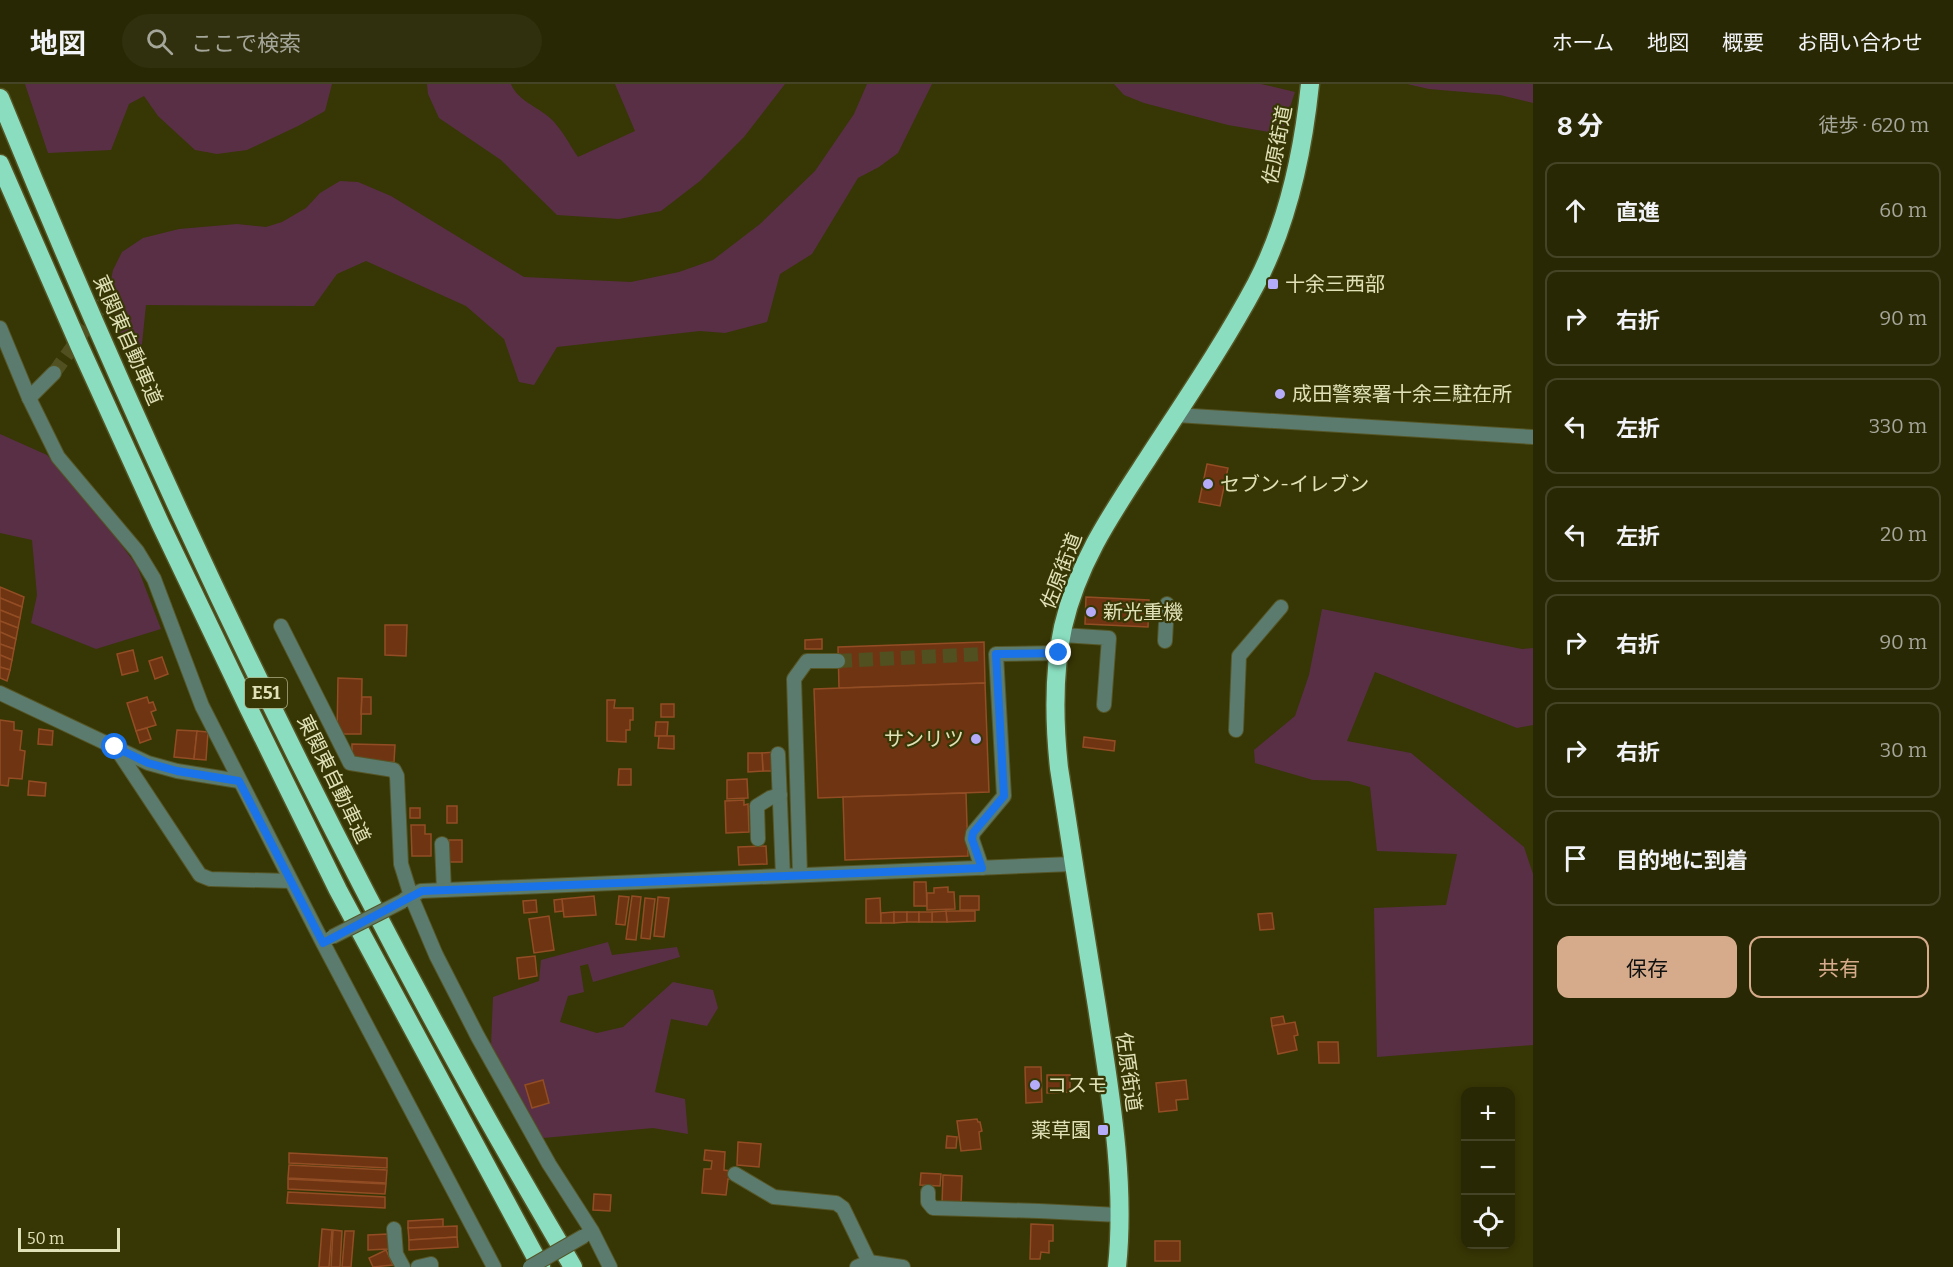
<!DOCTYPE html>
<html lang="ja">
<head>
<meta charset="utf-8">
<style>
  :root { --surface:#292804; --page:#31300e; --text:#f1f3f6; --muted:#a5a69a; --line:#454426; --accent:#d6ab8b }
  body { margin:0; font-family:Bitter,"Noto Sans JP",serif; background:var(--page); color:var(--text) }
  .controls { position:absolute; right:18px; bottom:18px; display:grid; overflow:hidden; border-radius:12px; box-shadow:0 3px 9px #0003 }
  .controls button { width:54px; height:54px; display:grid; place-items:center; padding:0; border:0; border-bottom:2px solid var(--line); background:var(--surface); color:var(--text); font:30px sans-serif }
  .scale { position:absolute; left:18px; bottom:15px; width:102px; box-sizing:border-box; padding-left:6px; border:3px solid #e0e1b7; border-top:0; font-size:16px; line-height:21px; white-space:nowrap; color:#e0e1b7; -webkit-text-stroke:4px #373605; paint-order:stroke }
  .stop { position:absolute; width:18px; height:18px; margin:-14px; border:4px solid #1a73e8; border-radius:50%; background:#fff }
  .stop.end { background:#1a73e8; border-color:#fff; box-shadow:0 2px 6px #0008 }
  .list { margin:0; padding:0; list-style:none }
  h2 { display:flex; justify-content:space-between; align-items:center; height:78px; margin:0; padding:0 24px; font-size:26px }
  h2 small { font-size:20px; font-weight:400; color:var(--muted) }
  .list li { display:grid; grid-template-columns:39px 1fr auto; gap:18px; align-items:center; box-sizing:border-box; height:96px; margin:0 12px 12px; padding:0 12px; border:2px solid var(--line); border-radius:12px }
  .list b { display:block; font-size:22px; white-space:nowrap }
  .list em { font-size:20px; font-style:normal; color:var(--muted) }
  .actions { display:flex; gap:12px; padding:18px 24px }
  .actions a { flex:1; padding:14px 0; border:2px solid var(--accent); border-radius:12px; text-align:center; font-size:21px; color:var(--accent) }
  .actions .main { background:var(--accent); color:#111 }
  .icon { flex:none; width:33px; height:33px; fill:none; stroke:currentColor; stroke-width:2; stroke-linecap:round; stroke-linejoin:round }
  .map { position:relative; flex:none; width:1533px; height:1183px; overflow:hidden }
  header { display:flex; align-items:center; gap:36px; box-sizing:border-box; height:84px; padding:0 30px; background:var(--surface); border-bottom:2px solid var(--line) }
  header strong { font-size:28px }
  nav { display:flex; gap:33px; margin-inline-start:auto; font-size:21px }
  .search { width:420px; height:54px; background:var(--page); display:flex; align-items:center; gap:15px; box-sizing:border-box; padding:0 21px; border-radius:33px; color:var(--muted); font-size:22px }
  main { display:flex }
  aside { flex:1; background:var(--surface) }
  .map>svg:first-child { display:block }
</style>
</head>
<body>
<header>
<strong>地図</strong>
<div class="search"><svg class="icon" aria-label="search" viewBox="0 0 24 24"><circle cx="10" cy="10" r="6"/><path d="M15 15l6 6"/></svg>ここで検索</div>
<nav><a>ホーム</a><a>地図</a><a>概要</a><a>お問い合わせ</a></nav>
</header>
<main>
<div class="map">
<svg width="1533" height="1183" viewBox="0 0 1533 1183">
  <rect width="100%" height="100%" fill="#373605"/>
  <g fill="#592f45">
    <path d="M25,0h307l-7,27 -27,15 -51,24 -30,4 -22,-4 -37,-34 -14,-20 -15,8 -18,46 -63,3z"/>
    <path d="M427,0h84c6,16 27,23 39,34 12,11 19,26 28,39l57,-26 -20,-47h170l-41,53 -44,44 -39,30 -42,8 -62,-4 -56,-55 -62,-42 -11,-24z"/>
    <path d="M867,0h65l-34,69 -19,14 -21,11 -46,76 -32,20 -13,48 -42,11 -25,-2 -143,16 -23,38 -15,-3 -15,-43 -38,-33 -100,-45 -29,13 -23,32 -168,-1 -6,58 -15,-17 -17,-51 5,-25 9,-18 21,-14 36,-9 58,-5 29,3 16,-5 24,-14 14,-15 20,-12 18,1 33,14 133,81 107,5 48,-10 34,-12 47,-36 55,-53 39,-57z"/>
    <path d="M1114,0h147l34,8 -14,42 -53,-9 -84,-22 -20,-8z"/>
    <path d="M1407,0h126v19l-33,-8 -71,-6z"/>
    <path d="M0,350l47,21 64,76 26,35 24,63 -65,20 -65,-26 6,-28 -5,-55 -32,-7z"/>
    <path d="M1322,525l200,40 11,-1v77l-16,3 -142,-56 -28,69 64,12 113,94 9,27v171l-156,12 -3,-149 72,-3 11,-51 -80,-3 -7,-64 -21,-6 -36,-1 -58,-17 -1,-13 41,-34 14,-41z"/>
    <path d="M608,858l4,13 65,-8 3,10 -87,25 -5,-18 -8,2 4,26 -16,4 -8,26 37,11 26,-6 50,-45 40,8 5,18 -11,18 -36,-7 -16,73 30,7 3,35 -35,-6 -110,10 -52,-93 2,-48 46,-16 2,-21z"/>
  </g>
  <g fill="#6f3513" stroke="#934d24" stroke-width="1.5">
    <path d="M1207,380l21,4 -8,38 -21,-4z"/>
    <path d="M0,503l24,10 -2,10 -22,-9z"/>
    <path d="M1086,513l63,3 -1,27 -63,-3z"/>
    <path d="M0,514l22,9 -2,11 -20,-8z"/>
    <path d="M0,526l20,8 -2,10 -18,-7z"/>
    <path d="M0,537l18,7 -2,11 -16,-7z"/>
    <path d="M385,541h22l-1,31 -21,-1z"/>
    <path d="M0,548l16,7 -2,10 -14,-5z"/>
    <path d="M822,555v10h-17v-9z"/>
    <path d="M984,558l1,41 -146,5 -1,-41z"/>
    <path d="M0,560l14,5 -2,11 -12,-5z"/>
    <path d="M133,566l5,21 -16,4 -5,-21z"/>
    <path d="M0,571l12,5 -2,10 -10,-3z"/>
    <path d="M162,573l6,17 -13,5 -6,-18z"/>
    <path d="M0,583l10,3 -3,11 -7,-3z"/>
    <path d="M338,594l24,1 -1,55h-24z"/>
    <path d="M985,599l4,109 -171,6 -4,-109z"/>
    <path d="M147,613l2,6 4,-1 3,8 -5,2 5,13 -20,6 -9,-28z"/>
    <path d="M362,613h9v17h-10z"/>
    <path d="M607,616h8l-1,8h19v12h-3v10h-4v12l-19,-1z"/>
    <rect x="661" y="620" width="13" height="13"/>
    <path d="M0,636l14,2v8l8,1 -2,19 5,1 -3,28 -13,-1 -1,8 -8,-1z"/>
    <path d="M656,638h12l-1,14h-12z"/>
    <path d="M147,644l4,11 -11,4 -4,-12z"/>
    <path d="M39,645l14,2 -1,14 -14,-1z"/>
    <path d="M177,646l20,1 -3,28 -20,-2z"/>
    <path d="M197,647l11,1 -2,28 -12,-1z"/>
    <path d="M659,652h15v13l-16,-1z"/>
    <path d="M1084,653l31,4 -1,10 -31,-4z"/>
    <path d="M352,660l43,1 -1,17 -42,-1z"/>
    <path d="M775,668v19h-12l-1,-18z"/>
    <path d="M748,669h14l1,18 -15,1z"/>
    <path d="M619,685h12v16h-13z"/>
    <path d="M747,695l1,19 -21,1v-19z"/>
    <path d="M29,697l17,2 -1,13 -17,-1z"/>
    <path d="M966,709l2,63 -123,4 -2,-63z"/>
    <path d="M744,716v5l4,-1 1,28 -23,1 -1,-32z"/>
    <rect x="447" y="722" width="10" height="17"/>
    <rect x="410" y="724" width="10" height="10"/>
    <path d="M411,741h14v9h6v22h-19z"/>
    <rect x="449" y="756" width="13" height="22"/>
    <path d="M766,762l1,18 -28,1 -1,-18z"/>
    <path d="M914,798h12l1,24h-13z"/>
    <path d="M948,803v5h6l1,17 -28,1v-17h7v-5z"/>
    <path d="M594,812l2,19 -32,2 -2,-18z"/>
    <path d="M619,812l10,1 -4,28 -9,-1z"/>
    <path d="M632,812l9,1 -5,43 -10,-1z"/>
    <rect x="960" y="812" width="19" height="14"/>
    <path d="M658,813l11,1 -5,39 -10,-1z"/>
    <path d="M645,814l10,1 -5,40 -9,-1z"/>
    <path d="M880,814l1,25h-15v-24z"/>
    <path d="M562,815l1,12 -8,1 -1,-12z"/>
    <path d="M536,816l1,12 -13,1 -1,-12z"/>
    <path d="M946,827h29v10l-28,1z"/>
    <path d="M946,827l1,11h-15v-10z"/>
    <path d="M894,828v11h-13v-10z"/>
    <path d="M894,828h13v10l-13,1z"/>
    <rect x="907" y="828" width="12" height="10"/>
    <rect x="919" y="828" width="13" height="10"/>
    <path d="M1272,829l2,16 -14,1 -2,-16z"/>
    <path d="M549,832l5,34 -20,3 -5,-34z"/>
    <path d="M535,872l2,20 -18,3 -2,-21z"/>
    <path d="M1283,932l2,8 -13,2 -1,-8z"/>
    <path d="M1295,938l3,13 -4,1 3,14 -19,4 -6,-28z"/>
    <path d="M1318,958h20l1,21h-20z"/>
    <path d="M1025,983h16l1,35 -16,1z"/>
    <path d="M1047,991h23v17l-23,1z"/>
    <path d="M543,996l6,23 -17,5 -7,-23z"/>
    <path d="M1186,996l2,19 -12,1 1,10 -18,2 -3,-29z"/>
    <path d="M977,1035l1,3h2l2,9 -3,1 2,17 -20,2 -4,-30z"/>
    <path d="M947,1052l10,1 -1,11h-10z"/>
    <path d="M738,1058l23,2 -2,23 -22,-2z"/>
    <path d="M705,1066l20,2 -1,18 7,1 -1,8h-2l-2,16 -24,-2 2,-24h7l1,-8 -8,-1z"/>
    <path d="M289,1069l98,5v10l-98,-5z"/>
    <path d="M289,1081l98,5 -1,13 -98,-5z"/>
    <path d="M921,1089l20,1 -1,12 -20,-1z"/>
    <path d="M943,1091l19,1 -1,29 -19,-1z"/>
    <path d="M288,1095l98,5 -1,10 -97,-5z"/>
    <path d="M288,1108l97,5v11l-98,-5z"/>
    <path d="M594,1110l17,1 -1,16 -17,-1z"/>
    <path d="M443,1135v8l-35,1v-7z"/>
    <path d="M1031,1140l22,1v16h-4v12l-8,-1 -1,7h-10z"/>
    <path d="M457,1142v11l-48,3 -1,-12z"/>
    <path d="M322,1145l10,1 -3,37h-10z"/>
    <path d="M333,1146l9,1 -2,36h-9z"/>
    <path d="M345,1147h9l-3,36h-9z"/>
    <path d="M388,1150l1,15 -21,1v-15z"/>
    <path d="M457,1153l1,10 -49,3v-10z"/>
    <rect x="1155" y="1157" width="25" height="20"/>
    <path d="M386,1166l7,15 -20,2 -4,-9z"/>
  </g>
  <g fill="none" stroke-linecap="round" stroke-linejoin="round">
    <g stroke="#505020" stroke-width="14" stroke-dasharray="14 7" stroke-linecap="butt">
      <path d="M54,289l56,-79"/>
      <path d="M838,577l146,-7"/>
    </g>
    <g stroke="#555525" stroke-width="16">
      <g id="minor">
        <path d="M0,244l29,70 29,59 79,94 17,28 48,127 121,237 171,324"/>
        <path d="M29,314l25,-25"/>
        <path d="M1176,331l357,22"/>
        <path d="M281,542l69,137 44,7 3,6 4,88 10,32 25,59 42,82 71,127 43,67 18,36"/>
        <path d="M1062,551l47,3 -5,67"/>
        <path d="M1165,557l2,-37"/>
        <path d="M0,609l148,70 29,8 62,10"/>
        <path d="M1236,646l3,-74 42,-49"/>
        <path d="M116,664l84,127 10,4 81,2"/>
        <path d="M778,670l5,122"/>
        <path d="M758,755l-1,-33 13,-8 10,-3"/>
        <path d="M442,760l2,46"/>
        <path d="M982,784l-10,-29 1,-6 31,-37 -8,-142 63,-1"/>
        <path d="M800,791l-6,-196 13,-18h31"/>
        <path d="M405,815l16,-8 652,-27"/>
        <path d="M735,1090l39,23 62,6 7,5 26,54"/>
        <path d="M928,1108v10l5,6 106,3 80,4"/>
        <path d="M394,1145l2,25 7,13"/>
        <path d="M418,1183l13,-3v3"/>
        <path d="M857,1183l12,-5 34,5"/>
      </g>
    </g>
    <g stroke="#555525" stroke-width="21">
      <g id="highway">
        <path d="M0,14c140,343 298,680 478,1004 31,56 63,110 95,165"/>
        <path d="M0,80l79,181 81,178 89,186 89,181 203,377"/>
        <path d="M1117,1183c9,-86 -7,-175 -20,-260 -13,-80 -26,-159 -38,-239 -5,-47 -6,-95 4,-141 15,-65 49,-114 85,-169 37,-57 76,-114 108,-174 32,-61 47,-132 54,-200"/>
      </g>
    </g>
    <use href="#minor" stroke="#5b7b6e" stroke-width="14"/>
    <use href="#highway" stroke="#8adebf" stroke-width="18"/>
    <g stroke="#555525" stroke-width="16" stroke-linecap="butt">
      <g id="minor-bridge">
        <path d="M332,853l71,-36"/>
        <path d="M530,1183l54,-31"/>
      </g>
    </g>
    <use href="#minor-bridge" stroke="#5b7b6e" stroke-width="14"/>
  </g>
  <g fill="none" stroke-linecap="round" stroke-linejoin="round">
    <path stroke="#1a73e8" stroke-width="8" d="M115,663l33,16 29,8 62,10 84,162 99,-52 560,-23 -10,-29 1,-6 31,-37 -8,-142 63,-1"/>
  </g>
  <g fill="#b4acf9" stroke="#373605" stroke-width="2">
    <rect x="1267" y="194" width="12" height="12" rx="3"/>
    <circle cx="1280" cy="310" r="6"/>
    <circle cx="1208" cy="400" r="6"/>
    <circle cx="1091" cy="528" r="6"/>
    <circle cx="976" cy="655" r="6"/>
    <circle cx="1035" cy="1001" r="6"/>
    <rect x="1097" y="1040" width="12" height="12" rx="3"/>
  </g>
  <g text-anchor="middle" stroke-width="4.5" stroke-linejoin="round" paint-order="stroke">
    <rect fill="#373605" stroke="#adae82" stroke-width="1.5" x="245" y="594" width="42" height="30" rx="4.5"/>
    <g font-size="18" font-weight="bold" fill="#e0e1b7">
      <text x="266" y="615">E51</text>
    </g>
    <g font-size="20" fill="#e0e1b7" stroke="#373605">
      <text transform="translate(1277 61) rotate(-79)" y="7">佐原街道</text>
      <text transform="translate(128 256) rotate(66)" y="7">東関東自動車道</text>
      <text transform="translate(1061 487) rotate(-69)" y="7">佐原街道</text>
      <text transform="translate(334 695) rotate(64)" y="7">東関東自動車道</text>
      <text transform="translate(1129 988) rotate(82)" y="7">佐原街道</text>
    </g>
    <g font-size="20" fill="#e0e1b7" stroke="#373605" text-anchor="start">
      <text x="1285" y="207">十余三西部</text>
      <text x="1292" y="317">成田警察署十余三駐在所</text>
      <text x="1220" y="407">セブン-イレブン</text>
      <text x="1103" y="535">新光重機</text>
      <text x="964" y="662" text-anchor="end">サンリツ</text>
      <text x="1047" y="1008">コスモ</text>
      <text x="1091" y="1053" text-anchor="end">薬草園</text>
    </g>
  </g>
</svg>
<div class="controls">
<button>+</button>
<button>−</button>
<button><svg class="icon" aria-label="locate" viewBox="0 0 24 24"><circle cx="12" cy="12" r="6"/><path d="M12 2v4M12 18v4M2 12h4M18 12h4"/></svg></button>
</div>
<div class="scale">50 m</div>
<div class="stop" style="left:115px;top:663px"></div>
<div class="stop end" style="left:1059px;top:569px"></div>
</div>
<aside>
<h2>8 分<small>徒歩 · 620 m</small></h2>
<ul class="list">
<li><svg class="icon" aria-label="ahead" viewBox="0 0 24 24"><path d="M12 20V5M6 11l6-6 6 6"/></svg><div><b>直進</b></div><em>60 m</em></li>
<li><svg class="icon" aria-label="right" viewBox="0 0 24 24"><path d="M7 20v-9h11M14 6l5 5-5 5"/></svg><div><b>右折</b></div><em>90 m</em></li>
<li><svg class="icon" aria-label="left" viewBox="0 0 24 24"><path d="M17 20v-9H6M10 6l-5 5 5 5"/></svg><div><b>左折</b></div><em>330 m</em></li>
<li><svg class="icon" aria-label="left" viewBox="0 0 24 24"><path d="M17 20v-9H6M10 6l-5 5 5 5"/></svg><div><b>左折</b></div><em>20 m</em></li>
<li><svg class="icon" aria-label="right" viewBox="0 0 24 24"><path d="M7 20v-9h11M14 6l5 5-5 5"/></svg><div><b>右折</b></div><em>90 m</em></li>
<li><svg class="icon" aria-label="right" viewBox="0 0 24 24"><path d="M7 20v-9h11M14 6l5 5-5 5"/></svg><div><b>右折</b></div><em>30 m</em></li>
<li><svg class="icon" aria-label="arrive" viewBox="0 0 24 24"><path d="M6 21V4h12l-3 4 3 4H6"/></svg><div><b>目的地に到着</b></div></li>
</ul>
<div class="actions"><a class="main">保存</a><a>共有</a></div>
</aside>
</main>
</body>
</html>
